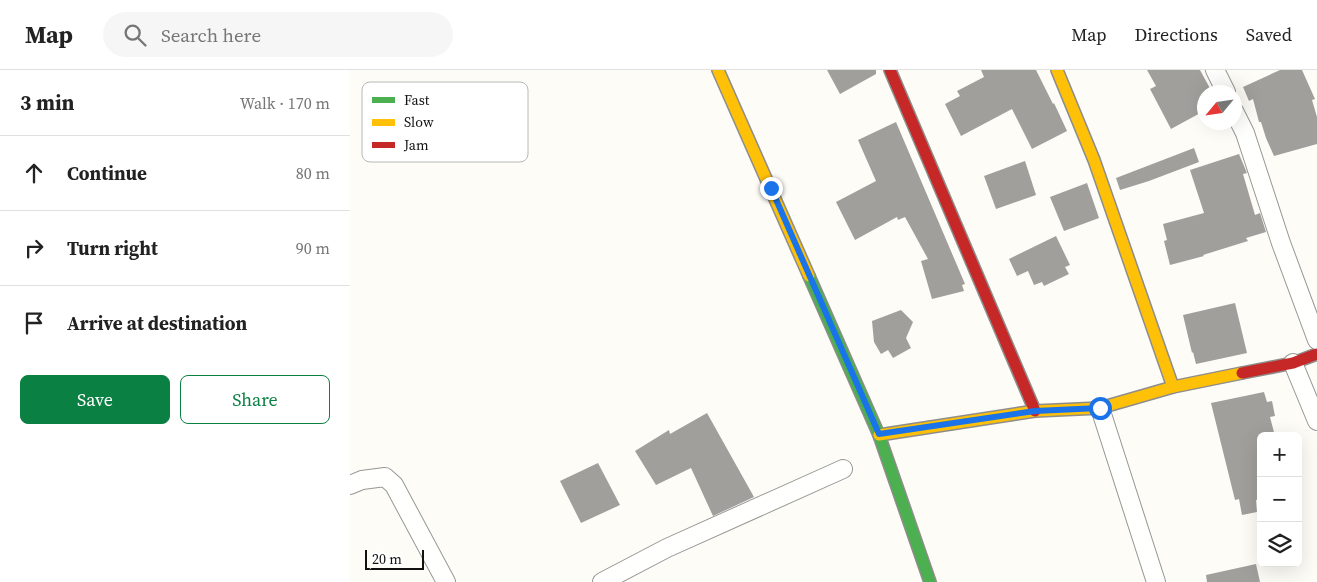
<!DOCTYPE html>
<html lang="en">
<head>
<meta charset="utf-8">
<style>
  :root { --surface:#fff; --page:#f6f6f6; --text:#222; --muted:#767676; --line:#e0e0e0; --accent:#0b8043 }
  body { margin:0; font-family:"Source Serif 4",serif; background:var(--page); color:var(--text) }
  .controls { position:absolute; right:15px; bottom:15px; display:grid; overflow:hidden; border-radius:8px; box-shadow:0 5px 20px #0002 }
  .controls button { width:45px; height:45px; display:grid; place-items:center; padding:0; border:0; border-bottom:1px solid var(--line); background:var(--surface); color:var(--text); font:25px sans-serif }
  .compass { position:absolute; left:847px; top:15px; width:45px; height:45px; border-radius:50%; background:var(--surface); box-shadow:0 5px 20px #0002; rotate:241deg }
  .scale { position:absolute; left:15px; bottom:12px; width:59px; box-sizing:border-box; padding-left:5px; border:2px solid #111; border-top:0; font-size:14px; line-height:18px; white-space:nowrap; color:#111; -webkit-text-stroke:4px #fff; paint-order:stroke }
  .stop { position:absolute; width:15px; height:15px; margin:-11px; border:4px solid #1a73e8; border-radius:50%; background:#fff }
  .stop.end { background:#1a73e8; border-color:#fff; box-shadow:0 1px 5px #0008 }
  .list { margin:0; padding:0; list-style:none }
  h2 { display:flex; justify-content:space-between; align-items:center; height:65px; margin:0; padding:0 20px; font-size:21px }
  h2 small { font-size:16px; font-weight:400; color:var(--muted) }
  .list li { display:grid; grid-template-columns:32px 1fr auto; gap:15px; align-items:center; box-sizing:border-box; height:75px; padding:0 20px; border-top:1px solid var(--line) }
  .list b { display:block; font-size:19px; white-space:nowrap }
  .list em { font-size:16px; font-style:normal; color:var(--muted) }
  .actions { display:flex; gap:10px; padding:15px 20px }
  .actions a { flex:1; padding:11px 0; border:1px solid var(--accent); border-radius:8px; text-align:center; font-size:18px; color:var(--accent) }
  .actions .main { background:var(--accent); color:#fff }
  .icon { flex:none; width:28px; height:28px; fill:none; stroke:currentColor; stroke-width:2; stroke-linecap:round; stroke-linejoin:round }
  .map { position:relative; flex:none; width:967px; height:512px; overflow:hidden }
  header { display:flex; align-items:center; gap:30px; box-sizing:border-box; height:70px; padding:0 25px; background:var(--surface); border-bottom:1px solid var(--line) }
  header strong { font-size:24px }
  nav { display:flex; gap:28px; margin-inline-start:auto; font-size:18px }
  .search { width:350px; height:45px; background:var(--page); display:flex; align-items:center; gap:12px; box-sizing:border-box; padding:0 18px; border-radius:28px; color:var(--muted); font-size:19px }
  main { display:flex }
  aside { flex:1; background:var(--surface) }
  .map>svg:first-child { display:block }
</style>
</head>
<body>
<header>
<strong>Map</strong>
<div class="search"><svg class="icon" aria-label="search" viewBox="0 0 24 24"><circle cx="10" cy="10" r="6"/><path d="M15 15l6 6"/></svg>Search here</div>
<nav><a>Map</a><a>Directions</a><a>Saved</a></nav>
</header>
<main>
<aside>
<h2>3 min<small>Walk · 170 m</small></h2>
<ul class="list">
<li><svg class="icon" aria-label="ahead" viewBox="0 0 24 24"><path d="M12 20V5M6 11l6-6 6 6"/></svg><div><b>Continue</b></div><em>80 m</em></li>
<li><svg class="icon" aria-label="right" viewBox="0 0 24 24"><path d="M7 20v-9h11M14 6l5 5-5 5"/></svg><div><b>Turn right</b></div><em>90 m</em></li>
<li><svg class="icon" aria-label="arrive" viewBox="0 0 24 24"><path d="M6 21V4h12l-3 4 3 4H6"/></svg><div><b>Arrive at destination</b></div></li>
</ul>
<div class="actions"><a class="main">Save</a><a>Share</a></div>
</aside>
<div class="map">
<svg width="967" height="512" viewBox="0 0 967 512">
  <rect width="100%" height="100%" fill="#fdfcf7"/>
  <g fill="#a19f9c">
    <path d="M477,0h49v4l-36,20z"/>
    <path d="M631,0h55l17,34 1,-1 7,15 6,13 -35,18 -20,-40 -51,27 -16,-32 15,-8 -3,-5 27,-14z"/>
    <path d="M797,0h53l12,22h-8v19l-33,18 -21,-40 6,-3z"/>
    <path d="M930,0h22l13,29 -3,1 5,17v27l-43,12 -8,-18 -5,-16h-2l-6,-23 -4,2 -6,-14z"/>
    <path d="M546,52l69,162 -3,1 2,6 -32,8 -11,-38 7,-2 -23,-42 -7,3 -1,-3 -42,23 -19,-38 40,-21 -18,-41z"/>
    <path d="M844,78l5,14 -50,19 -29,9 -4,-12z"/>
    <path d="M889,84l8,19 -4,1 12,41 5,-2 6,19 -20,6 2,3 -45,14 1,1 -34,9 -6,-24 3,-1 -4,-16 41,-11 -14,-43z"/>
    <path d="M675,91l11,34 -40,14 -12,-33z"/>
    <path d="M737,113l12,35 -35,13 -14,-34z"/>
    <path d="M706,166l14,29 -5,2 4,7 -25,12 -2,-4 -8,3 -6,-14 -11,5 -8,-17z"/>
    <path d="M885,233l12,50 -51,11 -3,-12 -1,1 -9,-38z"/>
    <path d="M551,240l12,12 -7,16 5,10 -18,10 -5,-8 -7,4 -7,-12 -2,-21z"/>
    <path d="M914,322l3,10 5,-1 3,15 -5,1 5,19h-14v63l-5,1 1,12 -15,3 -3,-16 -4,1 -24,-97z"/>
    <path d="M357,343l47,84 -41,19 -22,-48 -35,17 -21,-34 34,-21 1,4z"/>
    <path d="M248,393l22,42 -39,18 -21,-42z"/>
    <path d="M906,494l4,18h-53l-1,-7z"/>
  </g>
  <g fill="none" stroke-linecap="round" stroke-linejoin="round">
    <g stroke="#979795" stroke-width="20">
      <g id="street">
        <path d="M865,0l11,22"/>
        <path d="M884,41l11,22 36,110 36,97"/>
        <path d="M943,293l24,58"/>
        <path d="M750,338l56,174"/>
        <path d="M0,415l12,-5 23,-3 9,8 52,97"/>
        <path d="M252,512l65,-34 176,-79"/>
      </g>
    </g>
    <g stroke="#8e8d8b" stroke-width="14">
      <path id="fast" d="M459,206l70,159 51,147"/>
    </g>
    <g stroke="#8e8d8b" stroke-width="14">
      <g id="slow">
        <path d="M368,0l91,206"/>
        <path d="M707,0l37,90 79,227"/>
        <path d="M529,365l156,-24 65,-3 73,-21 69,-14"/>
      </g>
    </g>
    <g stroke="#8e8d8b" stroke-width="14">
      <g id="jam">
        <path d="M540,0l145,341"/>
        <path d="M892,303l51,-10 24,-9"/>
      </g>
    </g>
    <use href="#street" stroke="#fffffe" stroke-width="18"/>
    <use href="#fast" stroke="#4caf50" stroke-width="11"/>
    <use href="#slow" stroke="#ffc107" stroke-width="11"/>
    <use href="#jam" stroke="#c62828" stroke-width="11"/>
  </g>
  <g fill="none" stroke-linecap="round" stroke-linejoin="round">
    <path stroke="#1a73e8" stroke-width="6" d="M421,118l108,246 156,-23 65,-3"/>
  </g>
  <rect x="12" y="12" width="166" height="80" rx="8" fill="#fff" stroke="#b8b8b8" stroke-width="1"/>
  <rect x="22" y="27" width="23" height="6" fill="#4caf50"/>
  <rect x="22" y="49" width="23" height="7" fill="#ffc107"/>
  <rect x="22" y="72" width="23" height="6" fill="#c62828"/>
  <g font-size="14" fill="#111">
    <text x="54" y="35">Fast</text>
    <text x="54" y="57">Slow</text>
    <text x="54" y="80">Jam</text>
  </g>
</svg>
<div class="controls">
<button>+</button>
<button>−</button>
<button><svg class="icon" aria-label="layers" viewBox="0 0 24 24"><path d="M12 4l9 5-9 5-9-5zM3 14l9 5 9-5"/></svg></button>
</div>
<svg class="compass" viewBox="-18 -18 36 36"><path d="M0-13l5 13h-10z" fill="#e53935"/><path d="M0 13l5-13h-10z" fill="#767676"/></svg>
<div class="scale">20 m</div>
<div class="stop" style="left:750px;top:338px"></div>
<div class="stop end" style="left:421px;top:118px"></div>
</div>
</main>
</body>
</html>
